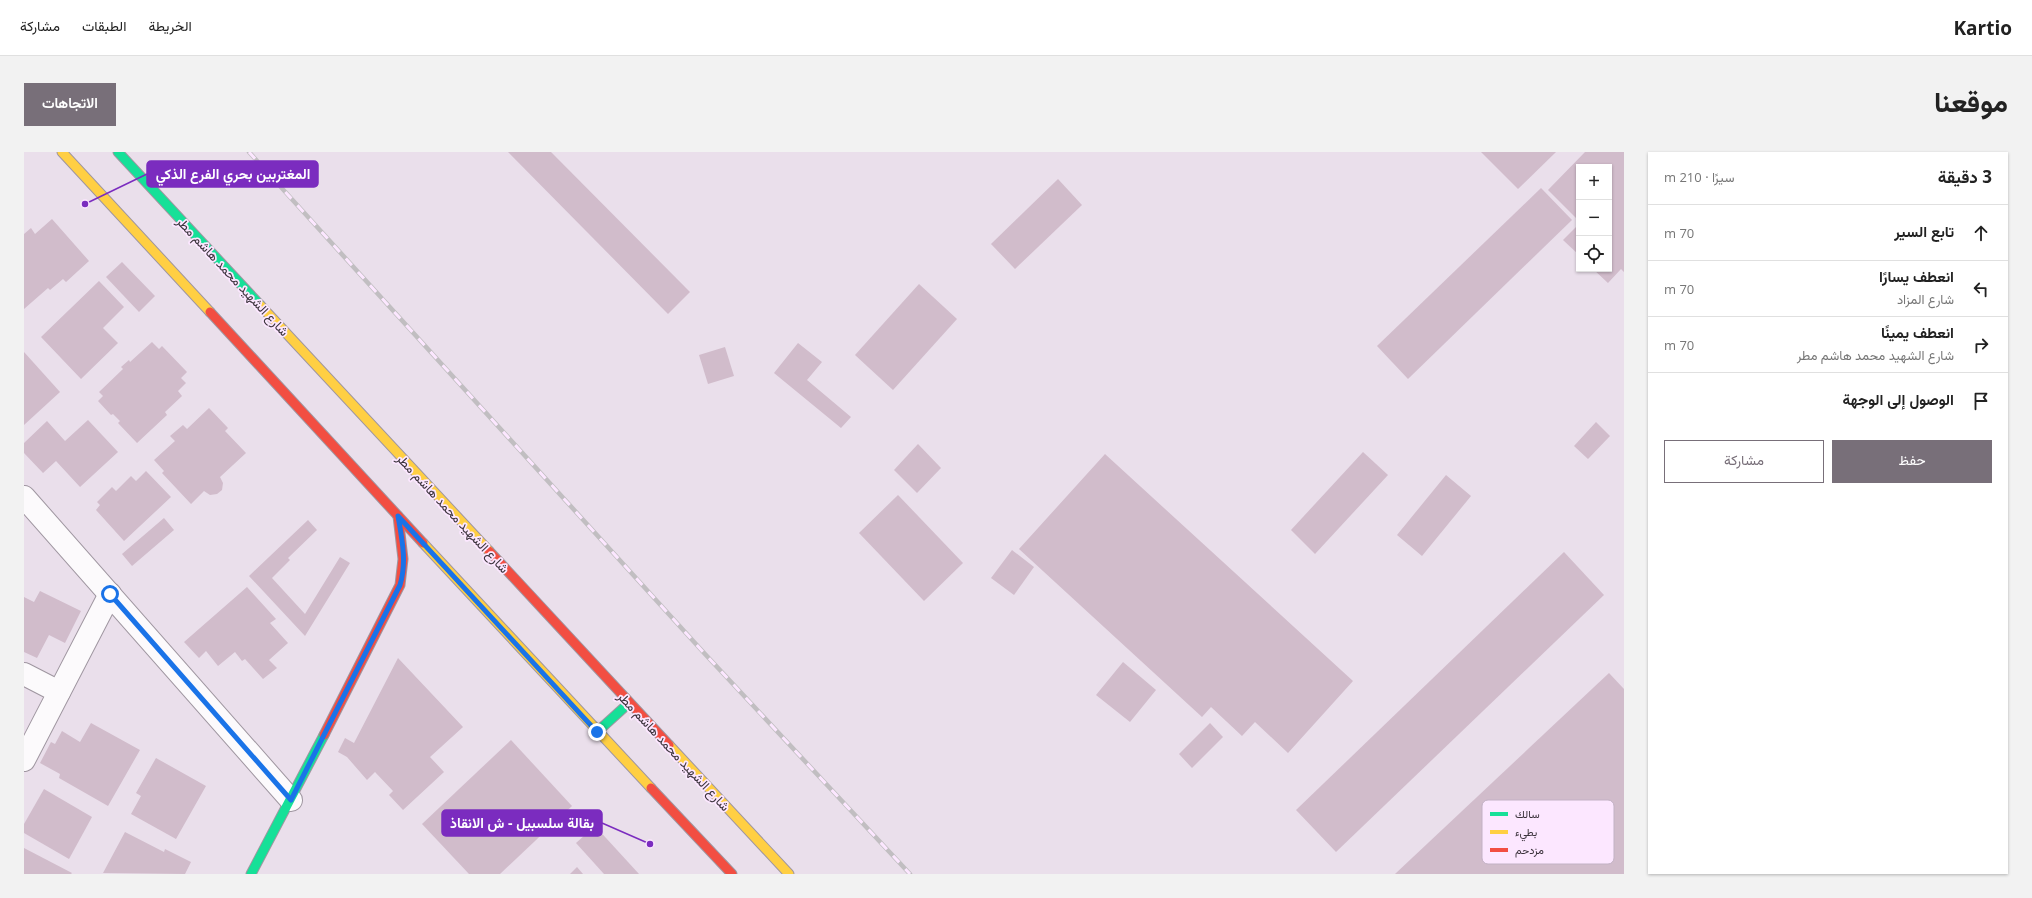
<!DOCTYPE html>
<html lang="ar">
<head>
<meta charset="utf-8">
<style>
  :root { --surface:#fff; --page:#f2f2f2; --text:#222; --muted:#767676; --line:#e0e0e0; --accent:#786f79 }
  body { margin:0; font-family:"Open Sans",Vazirmatn,sans-serif; background:var(--page); color:var(--text); direction:rtl }
  .controls { position:absolute; right:12px; top:12px; display:grid; overflow:hidden; border-radius:0px; box-shadow:0 1px 3px #0004 }
  .controls button { width:36px; height:36px; display:grid; place-items:center; padding:0; border:0; border-bottom:1px solid var(--line); background:var(--surface); color:var(--text); font:20px sans-serif }
  .stop { position:absolute; width:12px; height:12px; margin:-9px; border:3px solid #1a73e8; border-radius:50%; background:#fff }
  .stop.end { background:#1a73e8; border-color:#fff; box-shadow:0 1px 4px #0008 }
  .list { margin:0; padding:0; list-style:none }
  h2 { display:flex; justify-content:space-between; align-items:center; height:52px; margin:0; padding:0 16px; font-size:17px }
  h2 small { font-size:13px; font-weight:400; color:var(--muted) }
  .list li { display:grid; grid-template-columns:26px 1fr auto; gap:12px; align-items:center; box-sizing:border-box; height:56px; padding:0 16px; border-top:1px solid var(--line) }
  .list b { display:block; font-size:15px; white-space:nowrap }
  .list p { margin:0; font-size:13px; white-space:nowrap; color:var(--muted) }
  .list em { font-size:13px; font-style:normal; color:var(--muted) }
  .actions { display:flex; gap:8px; padding:12px 16px }
  .actions a { flex:1; padding:9px 0; border:1px solid var(--accent); border-radius:0px; text-align:center; font-size:14px; color:var(--accent) }
  .actions .main { background:var(--accent); color:#fff }
  .icon { flex:none; width:22px; height:22px; fill:none; stroke:currentColor; stroke-width:2; stroke-linecap:round; stroke-linejoin:round }
  .map { position:relative; flex:none; width:1600px; height:722px; overflow:hidden; direction:ltr; border-radius:0px }
  header { display:flex; align-items:center; gap:24px; box-sizing:border-box; height:56px; padding:0 20px; background:var(--surface); border-bottom:1px solid var(--line) }
  header strong { font-size:19px }
  nav { display:flex; gap:22px; margin-inline-start:auto; font-size:14px }
  .intro { display:flex; align-items:center; justify-content:space-between; box-sizing:border-box; height:96px; padding:0 24px }
  h1 { margin:0; font-size:28px }
  .button { padding:10px 18px; border-radius:0px; background:var(--accent); color:#fff; font-size:14px; font-weight:700 }
  main { display:flex; gap:24px; padding:0 24px }
  aside { flex:1; background:var(--surface); border-radius:0px; box-shadow:0 1px 3px #0004 }
  .map>svg:first-child { display:block }
</style>
</head>
<body>
<header>
<strong>Kartio</strong>
<nav><a>الخريطة</a><a>الطبقات</a><a>مشاركة</a></nav>
</header>
<div class="intro"><h1>موقعنا</h1><a class="button">الاتجاهات</a></div>
<main>
<aside>
<h2>3 دقيقة<small>سيرًا · 210 m</small></h2>
<ul class="list">
<li><svg class="icon" aria-label="ahead" viewBox="0 0 24 24"><path d="M12 20V5M6 11l6-6 6 6"/></svg><div><b>تابع السير</b></div><em>70 m</em></li>
<li><svg class="icon" aria-label="left" viewBox="0 0 24 24"><path d="M17 20v-9H6M10 6l-5 5 5 5"/></svg><div><b>انعطف يسارًا</b><p>شارع المزاد</p></div><em>70 m</em></li>
<li><svg class="icon" aria-label="right" viewBox="0 0 24 24"><path d="M7 20v-9h11M14 6l5 5-5 5"/></svg><div><b>انعطف يمينًا</b><p>شارع الشهيد محمد هاشم مطر</p></div><em>70 m</em></li>
<li><svg class="icon" aria-label="arrive" viewBox="0 0 24 24"><path d="M6 21V4h12l-3 4 3 4H6"/></svg><div><b>الوصول إلى الوجهة</b></div></li>
</ul>
<div class="actions"><a class="main">حفظ</a><a>مشاركة</a></div>
</aside>
<div class="map">
<svg width="1600" height="722" viewBox="0 0 1600 722">
  <rect width="100%" height="100%" fill="#eadfeb"/>
  <g fill="#d1bccb">
    <path d="M484,0h43l139,140 -22,22z"/>
    <path d="M1457,0h75l-38,37z"/>
    <path d="M1561,0h39v120l-3,-3 -13,14 -15,-14h16v-102h-30v54l-31,-31z"/>
    <path d="M1034,27l24,26 -67,64 -24,-25z"/>
    <path d="M1517,36l31,32 -164,159 -31,-33z"/>
    <path d="M28,67l37,42 -23,21 -3,-3 -13,11 -2,-2 -24,21v-75l7,-6 4,6z"/>
    <path d="M1555,72v31l-16,-15z"/>
    <path d="M98,110l33,34 -16,16 -33,-35z"/>
    <path d="M75,129l25,26 -21,21 15,15 -37,36 -40,-42z"/>
    <path d="M895,132l38,35 -64,71 -38,-35z"/>
    <path d="M128,190l7,7 3,-3 25,26 -6,6 5,5 -8,8 4,5 -17,16 2,3 -30,28 -19,-20 2,-2 -7,-7 -2,1 -13,-14 5,-5 -4,-4 24,-23 -2,-2 8,-7 1,2z"/>
    <path d="M774,191l24,19 -15,18 44,37 -10,11 -67,-55z"/>
    <path d="M701,195l9,29 -26,8 -9,-29z"/>
    <path d="M0,200l36,40 -36,33z"/>
    <path d="M185,256l19,20 -3,3 21,22 -26,24 3,6 -1,7 -5,4 -7,1 -6,-4 -13,13 -29,-31 2,-2 -10,-11 21,-19 -5,-5 13,-11 4,4z"/>
    <path d="M64,268l30,32 -38,35 -24,-26 -13,12 -19,-20v-10l23,-22 18,20z"/>
    <path d="M1572,270l14,14 -22,23 -14,-13z"/>
    <path d="M894,292l23,24 -24,25 -23,-23z"/>
    <path d="M1339,300l25,23 -73,79 -24,-24z"/>
    <path d="M1081,302l248,227 -65,72 -33,-31 -13,14 -31,-29 -9,10 -183,-168z"/>
    <path d="M122,319l25,26 -47,44 -28,-31 4,-5 -3,-3 15,-15 4,4 15,-15 5,5z"/>
    <path d="M1422,323l25,21 -49,60 -25,-21z"/>
    <path d="M874,343l65,68 -39,38 -65,-68z"/>
    <path d="M140,366l10,12 -42,36 -10,-12z"/>
    <path d="M284,368l9,10 -29,28 2,2 -18,18 33,36 35,-57 10,6 -45,73 -56,-60z"/>
    <path d="M988,398l22,17 -20,28 -23,-17z"/>
    <path d="M1540,400l40,43 -268,257 -40,-42z"/>
    <path d="M223,435l29,32 -6,4 18,20 -19,17 8,8 -14,11 -18,-20 -3,2 -7,-9 -17,14 -12,-15 -7,7 -15,-16z"/>
    <path d="M16,439l41,20 -16,32 -16,-8 -12,23 -13,-6v-55l10,5z"/>
    <path d="M374,506l65,69 -33,30 14,15 -41,38 -14,-15 4,-4 -18,-19 -8,8 -20,-23 -9,-5 7,-14 9,5z"/>
    <path d="M1099,510l33,28 -26,32 -34,-27z"/>
    <path d="M1585,521l15,16v185h-229z"/>
    <path d="M67,571l49,27 -32,56 -49,-28 1,-4 -20,-11 11,-21 4,2 7,-13 18,11z"/>
    <path d="M1186,571l13,14 -31,31 -13,-14z"/>
    <path d="M487,588l61,66 -72,68h-31l-47,-50z"/>
    <path d="M132,606l50,28 -30,53 -45,-25 10,-18 -5,-3z"/>
    <path d="M20,637l48,28 -23,42 -45,-26v-9z"/>
    <path d="M571,674l44,48h-35l-28,-31z"/>
    <path d="M101,680l39,20 1,-3 26,13 -6,12 -82,-1z"/>
    <path d="M0,696l48,25 -1,1h-47z"/>
    <path d="M553,715l6,7h-13z"/>
  </g>
  <g fill="none" stroke-linecap="round" stroke-linejoin="round">
    <g stroke="#9f96a0" stroke-width="24">
      <g id="street">
        <path d="M0,345l267,303"/>
        <path d="M0,522l35,18"/>
        <path d="M0,608l86,-166"/>
      </g>
    </g>
    <g stroke="#9f96a0" stroke-width="11">
      <g id="fast">
        <path d="M94,0l142,153"/>
        <path d="M573,580l32,-29"/>
        <path d="M227,722l73,-139"/>
      </g>
    </g>
    <g stroke="#9f96a0" stroke-width="11">
      <g id="slow">
        <path d="M38,0l148,160"/>
        <path d="M236,153l229,246"/>
        <path d="M399,391l228,245"/>
        <path d="M645,593l120,129"/>
      </g>
    </g>
    <g stroke="#9f96a0" stroke-width="11">
      <g id="jam">
        <path d="M186,160l213,231"/>
        <path d="M465,399l180,194"/>
        <path d="M300,583l76,-150 3,-26 -5,-43"/>
        <path d="M627,636l81,86"/>
      </g>
    </g>
    <use href="#street" stroke="#fcfafc" stroke-width="22"/>
    <use href="#fast" stroke="#16e098" stroke-width="9"/>
    <use href="#slow" stroke="#ffcf43" stroke-width="9"/>
    <use href="#jam" stroke="#f24e42" stroke-width="9"/>
    <g stroke="#c1bec1" stroke-width="4.5">
      <path id="rail" d="M225,0l456,502 205,220"/>
    </g>
    <use href="#rail" stroke="#fce7ff" stroke-width="3" stroke-dasharray="9" stroke-linecap="butt"/>
  </g>
  <g fill="none" stroke-linecap="round" stroke-linejoin="round">
    <path stroke="#1a73e8" stroke-width="5" d="M86,442l181,206 109,-215c7,-23 2,-46 -2,-69l199,216"/>
  </g>
  <g text-anchor="middle" stroke-width="3.5" stroke-linejoin="round" paint-order="stroke">
    <g font-size="13" fill="#3b333c" stroke="#fce7ff">
      <text transform="translate(209 124) rotate(47)" y="5">شارع الشهيد محمد هاشم مطر</text>
      <text transform="translate(429 361) rotate(47)" y="5">شارع الشهيد محمد هاشم مطر</text>
      <text transform="translate(650 599) rotate(47)" y="5">شارع الشهيد محمد هاشم مطر</text>
    </g>
  </g>
  <rect x="1458" y="648" width="132" height="64" rx="6" fill="#fce7ff" stroke="#c2b1c4" stroke-width="1"/>
  <rect x="1466" y="660" width="18" height="4" fill="#16e098"/>
  <rect x="1466" y="678" width="18" height="4" fill="#ffcf43"/>
  <rect x="1466" y="696" width="18" height="4" fill="#f24e42"/>
  <g font-size="11" fill="#3b333c">
    <text x="1491" y="666">سالك</text>
    <text x="1491" y="684">بطيء</text>
    <text x="1491" y="702">مزدحم</text>
  </g>
  <path fill="none" stroke="#7b2cbf" stroke-width="1.5" d="M61 52L123 22M626 692L578 671"/>
  <g fill="#7b2cbf" stroke="#fce7ff" stroke-width="1.5">
    <circle cx="61" cy="52" r="4"/>
    <circle cx="626" cy="692" r="4"/>
  </g>
  <g fill="#7b2cbf" stroke="#7b2cbf" stroke-width="1.5">
    <rect x="123" y="9" width="171" height="26" rx="4"/>
    <rect x="418" y="658" width="160" height="26" rx="4"/>
  </g>
  <g font-size="14" text-anchor="middle" font-weight="bold" fill="#fff">
    <text x="209" y="27">المغتربين بحري الفرع الذكي</text>
    <text x="498" y="676">بقالة سلسبيل - ش الانقاذ</text>
  </g>
</svg>
<div class="controls">
<button>+</button>
<button>−</button>
<button><svg class="icon" aria-label="locate" viewBox="0 0 24 24"><circle cx="12" cy="12" r="6"/><path d="M12 2v4M12 18v4M2 12h4M18 12h4"/></svg></button>
</div>
<div class="stop" style="left:86px;top:442px"></div>
<div class="stop end" style="left:573px;top:580px"></div>
</div>
</main>
</body>
</html>
